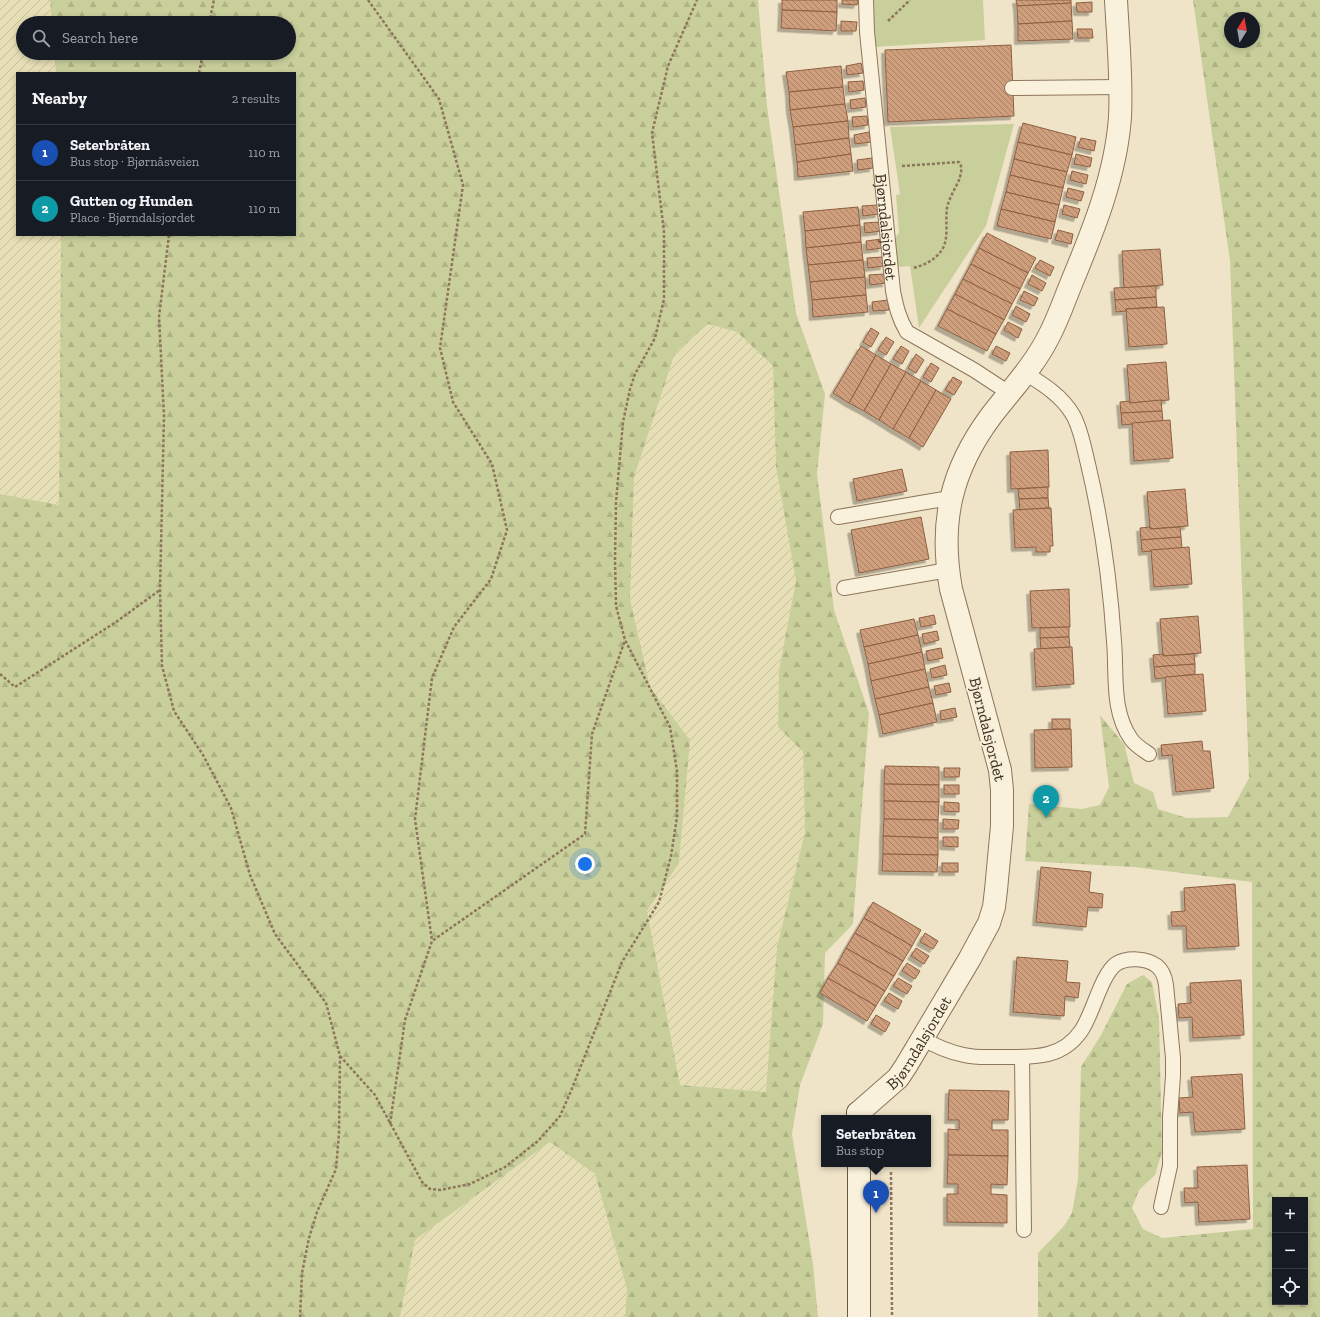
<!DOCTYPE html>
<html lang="en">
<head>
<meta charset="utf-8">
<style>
  :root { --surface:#171b24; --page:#20242c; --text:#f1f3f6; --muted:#9ea1a6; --line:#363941; --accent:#1a73e8 }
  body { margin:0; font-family:"Zilla Slab",serif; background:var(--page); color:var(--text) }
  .controls { position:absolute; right:12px; bottom:12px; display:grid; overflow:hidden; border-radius:0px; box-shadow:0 2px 6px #0003 }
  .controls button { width:36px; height:36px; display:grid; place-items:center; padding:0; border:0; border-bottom:1px solid var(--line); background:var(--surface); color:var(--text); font:20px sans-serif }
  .compass { position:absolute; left:1224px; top:12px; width:36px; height:36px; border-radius:50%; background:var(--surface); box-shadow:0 2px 6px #0003; rotate:11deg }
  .you { position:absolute; left:585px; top:864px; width:14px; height:14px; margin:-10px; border:3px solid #fff; border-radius:50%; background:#1a73e8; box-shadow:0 0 0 6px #1a73e833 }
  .badge { display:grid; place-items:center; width:26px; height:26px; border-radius:50%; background:var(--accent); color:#fff; font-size:13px; font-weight:700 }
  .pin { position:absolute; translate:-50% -33px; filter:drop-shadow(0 1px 2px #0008) }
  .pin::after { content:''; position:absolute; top:21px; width:14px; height:12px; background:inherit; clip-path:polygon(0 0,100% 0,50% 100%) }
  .popup { position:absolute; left:821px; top:1115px; width:110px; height:52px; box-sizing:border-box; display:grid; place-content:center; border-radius:0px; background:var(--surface); filter:drop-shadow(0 1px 3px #0005); font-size:13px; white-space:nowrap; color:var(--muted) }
  .popup b { font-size:15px; color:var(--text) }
  .popup::after { content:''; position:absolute; left:50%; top:100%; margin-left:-8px; border:8px solid transparent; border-top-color:var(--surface) }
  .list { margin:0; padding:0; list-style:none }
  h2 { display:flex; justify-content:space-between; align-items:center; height:52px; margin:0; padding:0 16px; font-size:17px }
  h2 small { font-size:13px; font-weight:400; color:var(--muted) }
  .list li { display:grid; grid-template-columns:26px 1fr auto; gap:12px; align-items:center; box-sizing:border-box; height:56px; padding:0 16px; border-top:1px solid var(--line) }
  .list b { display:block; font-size:15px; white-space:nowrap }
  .list p { margin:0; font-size:13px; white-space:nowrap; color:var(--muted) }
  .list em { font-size:13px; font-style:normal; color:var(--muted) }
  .icon { flex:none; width:22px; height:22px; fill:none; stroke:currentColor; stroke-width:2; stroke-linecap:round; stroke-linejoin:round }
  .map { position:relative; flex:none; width:1320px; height:1317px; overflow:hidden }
  .search { position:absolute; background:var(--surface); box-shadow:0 2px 6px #0003; left:16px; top:16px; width:280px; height:44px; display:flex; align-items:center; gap:10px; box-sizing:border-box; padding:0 14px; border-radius:22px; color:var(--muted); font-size:15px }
  .panel { position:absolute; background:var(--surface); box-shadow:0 2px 6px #0003; left:16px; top:72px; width:280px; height:164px; border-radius:0px }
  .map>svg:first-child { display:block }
</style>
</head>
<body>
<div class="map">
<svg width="1320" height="1317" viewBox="0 0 1320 1317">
  <defs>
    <pattern id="farmland-furrows" width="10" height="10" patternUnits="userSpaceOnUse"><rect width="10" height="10" fill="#e6deb5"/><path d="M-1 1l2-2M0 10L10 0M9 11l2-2" fill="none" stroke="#c6bf9b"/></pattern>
    <pattern id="forest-firs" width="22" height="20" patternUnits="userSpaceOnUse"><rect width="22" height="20" fill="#c9cf9b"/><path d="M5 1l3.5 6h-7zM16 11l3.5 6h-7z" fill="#aeb285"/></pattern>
    <pattern id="building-back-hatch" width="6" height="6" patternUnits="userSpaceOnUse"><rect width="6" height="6" fill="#cf9f7d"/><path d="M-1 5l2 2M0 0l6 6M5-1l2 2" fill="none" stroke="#a98266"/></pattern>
    <filter id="shadow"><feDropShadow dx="-3.5" dy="3.5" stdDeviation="0" flood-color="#0004"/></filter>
  </defs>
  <rect width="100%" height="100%" fill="#f0e4c8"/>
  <g fill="url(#farmland-furrows)">
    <path d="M0,0h50l2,23h-29v30h31l2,20h-39v162h44l-2,270 -59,-11z"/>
    <path d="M708,324l29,8 36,34 3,101 20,114 -17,89 -1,57 25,25 2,80 -28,115 -10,145 -87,-7 -33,-174 32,-48 11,-123 -40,-53 -20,-88 4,-122 41,-124z"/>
    <path d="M550,1142l45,32 32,115 -2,28h-225l15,-77z"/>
  </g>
  <g fill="url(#forest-firs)" fill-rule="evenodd">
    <path d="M50,0h708l9,106 29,207 29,81 -8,80 17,136 35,103 -16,211 -28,29 -2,71 -23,61 -8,49 21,130 5,53h-193l2,-28 -32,-115 -45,-32 -135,98 -15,77h-400v-823l59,11 2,-270h234v-162h-239l-2,-20h235v-30h-237zM708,324l29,8 36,34 3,101 20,114 -17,89 -1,57 25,25 2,80 -28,115 -11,145 -86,-7 -33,-174 32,-48 11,-123 -40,-53 -20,-88 4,-122 41,-124z"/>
    <path d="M1193,0h127v1317h-282v-64l26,-27 8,-13 6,-34 3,-112 20,-32 26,-51 16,-9 9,7 7,37 3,133 -7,23 -16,15 -7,18 11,21 19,9 91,-9 -1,-347 -118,-15 -109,-6 4,-57 53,5 18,-4 9,-18 -9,-72 24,29 10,39 19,9 5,17 29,9 41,-1 21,-39 -19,-517zM1230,18h24v24h-24zM1275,1200h30v102h-30z"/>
  </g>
  <g fill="#c9cf9b">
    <path d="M873,0h110l2,40 -110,7 -2,-32z"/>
    <path d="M1014,124l-28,102 -67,102 -9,-62 -9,1 -3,-1 -3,-28 4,-5 -3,-38 4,-1 -10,-67z"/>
  </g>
  <g fill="url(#building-back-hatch)" stroke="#8d5f41" filter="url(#shadow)">
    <path d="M782,0h55v12l-55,-2z"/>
    <path d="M842,0h16l-1,5 -15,-1z"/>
    <path d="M1016,0h55v3l-54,3z"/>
    <path d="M1092,2v10h-15l-1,-9z"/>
    <path d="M1071,3l1,18 -54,3 -1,-18z"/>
    <path d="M782,10l55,2 -1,19 -55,-3z"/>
    <path d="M841,21l16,1 -1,9h-15z"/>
    <path d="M1072,21l1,18 -55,2v-17z"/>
    <path d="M1077,29h15l1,9h-15z"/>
    <path d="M1011,45l3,71 -126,6 -3,-72z"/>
    <path d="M861,63l2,10 -16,2 -1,-9z"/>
    <path d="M841,66l2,21 -54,5 -3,-20z"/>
    <path d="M863,81l1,9 -15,2 -1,-10z"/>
    <path d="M843,87l2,17 -55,6 -1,-18z"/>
    <path d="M865,98l1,9 -15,2 -1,-9z"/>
    <path d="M845,104l3,17 -55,6 -3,-17z"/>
    <path d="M867,116l1,9 -15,2 -1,-10z"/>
    <path d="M848,121l1,17 -54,7 -2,-18z"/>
    <path d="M1023,123l53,14 -4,18 -54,-13z"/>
    <path d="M869,132l2,10 -16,2 -1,-9z"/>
    <path d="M849,138l2,16 -54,8 -2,-17z"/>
    <path d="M1081,138l15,3 -2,10 -16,-4z"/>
    <path d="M1018,142l54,13 -5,17 -53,-13z"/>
    <path d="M851,154l2,17 -55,6 -1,-15z"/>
    <path d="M1076,154l16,4 -2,9 -16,-3z"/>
    <path d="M872,158l1,10 -15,2 -1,-10z"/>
    <path d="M1014,159l53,13 -4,16 -53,-13z"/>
    <path d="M1072,171l16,4 -2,9 -16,-4z"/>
    <path d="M1010,175l53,13 -4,17 -53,-13z"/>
    <path d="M1068,188l16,4 -3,9 -15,-4z"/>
    <path d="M1006,192l53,13 -4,17 -54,-13z"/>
    <path d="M878,205l1,9 -16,2 -1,-10z"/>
    <path d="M1064,205l16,4 -3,9 -15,-4z"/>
    <path d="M858,207l2,18 -55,6 -2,-19z"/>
    <path d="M1001,209l54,13 -4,17 -54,-13z"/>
    <path d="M880,222l1,9 -16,2 -1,-10z"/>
    <path d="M860,225l1,17 -55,6 -1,-17z"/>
    <path d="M1058,230l15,4 -2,10 -16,-4z"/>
    <path d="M987,233l49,25 -8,15 -49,-25z"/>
    <path d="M882,239v9l-15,2 -1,-9z"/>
    <path d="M861,242l2,18 -55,5 -2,-17z"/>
    <path d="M979,248l49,25 -8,16 -49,-25z"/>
    <path d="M1160,249l3,36 -39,3 -2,-37z"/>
    <path d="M883,257l1,9 -16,2 -1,-10z"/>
    <path d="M863,260l2,17 -55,5 -2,-17z"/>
    <path d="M1040,260l14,7 -4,9 -15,-8z"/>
    <path d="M971,264l49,25 -8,15 -49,-25z"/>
    <path d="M885,274l1,9 -16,2 -1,-10z"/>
    <path d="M1032,275l14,8 -4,8 -14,-7z"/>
    <path d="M865,277l1,18 -54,5 -2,-18z"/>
    <path d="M963,279l49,25 -8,16 -49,-26z"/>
    <path d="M1156,286v11l-41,3 -1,-12z"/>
    <path d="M1024,291l14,7 -4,8 -14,-6z"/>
    <path d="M955,294l49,26 -8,14 -49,-25z"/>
    <path d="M866,295l2,17 -55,5 -1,-17z"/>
    <path d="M1156,297l1,10 -31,2v2l-10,1 -1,-12z"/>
    <path d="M888,300l1,10 -16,1 -1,-9z"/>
    <path d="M1016,306l14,8 -4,8 -14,-7z"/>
    <path d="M1164,307l3,37 -38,3 -3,-38z"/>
    <path d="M947,309l49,25 -9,17 -49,-25z"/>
    <path d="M1008,322l14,7 -4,9 -14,-8z"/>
    <path d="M871,328l8,5 -8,14 -8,-5z"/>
    <path d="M886,337l8,5 -8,13 -8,-5z"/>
    <path d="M861,346l15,9 -27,48 -16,-10z"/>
    <path d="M901,346l8,5 -7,13 -9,-5z"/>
    <path d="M996,346l14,7 -4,8 -14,-7z"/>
    <path d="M916,354l8,6 -8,13 -8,-5z"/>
    <path d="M876,355l15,9 -27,47 -15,-8z"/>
    <path d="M1166,362l3,38 -39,3 -3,-38z"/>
    <path d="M931,363l8,5 -8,14 -8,-5z"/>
    <path d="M891,364l15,8 -27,48 -15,-9z"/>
    <path d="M906,372l15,9 -28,48 -14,-9z"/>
    <path d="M953,377l9,5 -8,13 -9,-5z"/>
    <path d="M921,381l15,9 -27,48 -16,-9z"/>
    <path d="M936,390l15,9 -28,48 -14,-9z"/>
    <path d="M1161,400l1,11 -41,2 -1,-11 10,-1v2z"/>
    <path d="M1162,411l1,10 -41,4 -1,-12z"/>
    <path d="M1170,420l3,38 -39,3 -2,-38z"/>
    <path d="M1048,450l1,37 -38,2 -1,-37z"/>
    <path d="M902,469l5,22 -50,10 -4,-22z"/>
    <path d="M1048,487v11l-29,1 -1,-10z"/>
    <path d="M1185,489l3,37 -38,3 -3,-37z"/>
    <path d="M1048,498l1,10 -29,2 -1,-11z"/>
    <path d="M1051,508l2,38h-3v6h-14v-5l-21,1 -2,-38z"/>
    <path d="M921,517l8,42 -70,14 -8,-43z"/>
    <path d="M1150,527v2l30,-2 1,10 -40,3 -1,-12z"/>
    <path d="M1181,537l1,11 -40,4 -1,-12z"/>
    <path d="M1189,547l3,37 -38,3 -3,-37z"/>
    <path d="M1069,589l1,38 -38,1 -2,-37z"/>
    <path d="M934,615l2,9 -15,3 -2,-9z"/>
    <path d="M1198,616l3,37 -38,3 -3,-37z"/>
    <path d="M914,619l4,16 -54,12 -4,-17z"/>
    <path d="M1069,627v10l-29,1v-10z"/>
    <path d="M937,631l2,9 -15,4 -2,-10z"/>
    <path d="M918,635l4,17 -54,12 -4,-17z"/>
    <path d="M1069,637l1,10 -29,2 -1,-11z"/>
    <path d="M1072,647l2,37 -38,3 -2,-38z"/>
    <path d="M941,648l2,10 -15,3 -2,-10z"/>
    <path d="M922,652l3,17 -54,12 -3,-17z"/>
    <path d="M1163,654v2l31,-2 1,10 -41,3 -1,-12z"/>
    <path d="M1195,664v10l-40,5 -1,-12z"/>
    <path d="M945,665l2,10 -15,3 -2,-9z"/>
    <path d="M925,669l4,18 -54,12 -4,-18z"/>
    <path d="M1203,674l3,37 -38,3 -3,-37z"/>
    <path d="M949,683l2,9 -15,3 -2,-9z"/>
    <path d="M929,687l4,16 -54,12 -4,-16z"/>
    <path d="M933,703l4,19 -54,12 -4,-19z"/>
    <path d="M955,708l2,9 -16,3 -1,-9z"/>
    <rect x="1052" y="719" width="18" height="10"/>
    <path d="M1071,729l1,38 -37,1 -1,-38z"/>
    <path d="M1202,741l1,10h7l4,37 -38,4 -4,-37 -10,1 -1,-11z"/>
    <path d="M885,766l54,1v18l-55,-1z"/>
    <path d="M944,768h16l-1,9h-15z"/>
    <path d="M884,784l55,1v17l-55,-1z"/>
    <rect x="944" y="785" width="15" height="9"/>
    <path d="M884,801l55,1 -1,18 -54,-1z"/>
    <path d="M944,802l15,1v9l-15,-1z"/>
    <path d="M884,819l54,1v18l-55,-2z"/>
    <path d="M943,819l16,1 -1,9h-15z"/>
    <path d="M883,836l55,2v17l-55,-1z"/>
    <path d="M943,837h15v10l-15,-1z"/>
    <path d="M883,854l55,1 -1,17 -55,-1z"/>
    <rect x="942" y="863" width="16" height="9"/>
    <path d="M1041,867l50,5 -2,20 14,2 -1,14 -14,-1 -2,20 -50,-5z"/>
    <path d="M1235,884l4,62 -52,3 -1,-23h-14l-1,-14 14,-1 -1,-23z"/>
    <path d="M873,902l48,28 -9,16 -48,-28z"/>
    <path d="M864,918l48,28 -9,15 -48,-28z"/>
    <path d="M855,933l48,28 -9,15 -48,-28z"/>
    <path d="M925,933l13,8 -5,8 -13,-7z"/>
    <path d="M846,948l48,28 -9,15 -47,-28z"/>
    <path d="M916,948l13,8 -5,8 -13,-8z"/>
    <path d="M1017,957l51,4 -2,21 14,1 -2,15 -13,-2 -1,20 -51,-4z"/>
    <path d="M838,963l47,28 -9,15 -48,-28z"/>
    <path d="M907,963l13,8 -5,8 -13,-8z"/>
    <path d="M828,978l48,28 -9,15 -47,-28z"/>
    <path d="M898,978l14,8 -5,8 -14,-8z"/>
    <path d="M1241,980l3,55 -51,3 -1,-21 -13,1 -1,-14 13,-1 -1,-20z"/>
    <path d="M889,993l13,8 -4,8 -14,-8z"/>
    <path d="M876,1015l14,8 -5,9 -14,-8z"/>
    <path d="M1242,1074l3,55 -50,3 -2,-20 -13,1 -1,-15 14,-1 -2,-20z"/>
    <path d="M949,1090l60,1 -1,29h-16v10h16v26l-60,-1v-26l11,1v-10h-11z"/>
    <path d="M948,1155l60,1 -1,29 -16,-1v10l16,1v28l-60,-1v-28h11v-10h-11z"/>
    <path d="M1247,1165l3,54 -51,3 -1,-20 -13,1 -1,-15h14l-1,-21z"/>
  </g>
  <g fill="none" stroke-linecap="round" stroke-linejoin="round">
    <g stroke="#8d765c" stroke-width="16">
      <g id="lane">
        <path id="s1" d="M866,0l1,32 26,259c3,15 6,28 14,41l67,38 35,23"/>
        <path d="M1012,88l108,-1"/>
        <path d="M1025,373c18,11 37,23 48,42 8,14 11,33 15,49 14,59 22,117 26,177 3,33 -3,69 17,98 4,6 12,11 18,15"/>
        <path d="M838,517l112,-19"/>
        <path d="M844,588l104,-18"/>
        <path d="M922,1038c13,8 27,14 42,17 12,3 24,2 37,2 30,0 60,3 80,-26 12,-17 20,-56 35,-67 11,-7 31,-6 41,2 6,5 8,11 9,19l7,73v18l-3,41v49l-9,41"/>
        <path d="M1022,1057l2,173"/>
      </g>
    </g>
    <g stroke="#8d765c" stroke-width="24">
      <g id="street">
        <path id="s2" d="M858,1113l40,-35 8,-12 63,-106 20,-37 5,-16 2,-17 6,-64v-36l-2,-20 -49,-181c-12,-67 0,-119 40,-173 20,-26 43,-50 58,-80 9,-17 15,-35 22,-52 22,-53 45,-109 49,-167 2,-39 -2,-78 -4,-117"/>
      </g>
    </g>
    <g stroke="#6f573f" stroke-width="24">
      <g id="secondary">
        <path d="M858,1113v5"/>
        <path d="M859,1164v153"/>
      </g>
    </g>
    <g stroke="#8d765c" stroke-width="2.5" stroke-dasharray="3 2" stroke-linecap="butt">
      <path d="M368,0l71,99 24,86 -23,163 13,54 39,62 15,66 -16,49 -37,48 -22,51 -17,141 17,122"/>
      <path d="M888,21l22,-21"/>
      <path d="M209,23l5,-23"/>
      <path d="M199,73l4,-20"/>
      <path d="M902,166l57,-4c4,5 2,12 0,18 -4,9 -10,18 -12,28 -2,13 2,28 -4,40 -6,11 -19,18 -31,20"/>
      <path d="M169,235l-10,82 5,99 -4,174 2,76 12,45 29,44 28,53 19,67 25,59 51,69 14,53 -1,77 -3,36 -19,43 -8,26 -7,35 -2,44"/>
      <path d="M0,674l15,13 101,-65 44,-32"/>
      <path d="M340,1056l35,39 47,87 8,7 10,1 30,-6 35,-17 33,-26 22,-25 11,-25 51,-129 37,-60 12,-46 6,-39v-46l-7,-44 -45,-87 -9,-34 -1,-46 1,-58 7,-80 7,-33 5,-15 20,-36 9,-39v-67l-12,-99 16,-67 29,-66"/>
      <path d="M390,1124l15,-104 27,-79 153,-107 7,-100 33,-94"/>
      <path d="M891,1172l1,145"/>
    </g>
    <use href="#lane" stroke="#faf1dc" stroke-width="14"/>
    <use href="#street" stroke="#faf1dc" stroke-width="22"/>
    <use href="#secondary" stroke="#faf1dc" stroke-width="22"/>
  </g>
  <g text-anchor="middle" stroke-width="4" stroke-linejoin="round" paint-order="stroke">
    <g font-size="16" fill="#3d2e20" stroke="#f7eed8">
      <text dy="6" stroke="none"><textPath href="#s1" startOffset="228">Bjørndalsjordet</textPath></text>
      <text transform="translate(988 729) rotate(76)" y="6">Bjørndalsjordet</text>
      <text dy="6" stroke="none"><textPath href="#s2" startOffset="94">Bjørndalsjordet</textPath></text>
    </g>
  </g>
</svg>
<div class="controls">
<button>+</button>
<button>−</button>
<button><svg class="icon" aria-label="locate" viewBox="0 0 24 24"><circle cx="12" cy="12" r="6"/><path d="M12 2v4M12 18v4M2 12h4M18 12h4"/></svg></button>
</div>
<svg class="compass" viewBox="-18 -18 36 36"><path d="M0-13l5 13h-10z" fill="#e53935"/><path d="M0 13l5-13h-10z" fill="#9ea1a6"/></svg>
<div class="you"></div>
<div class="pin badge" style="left:876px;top:1213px;background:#1a4fb4">1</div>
<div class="popup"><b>Seterbråten</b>Bus stop</div>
<div class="pin badge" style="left:1046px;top:818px;background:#0f9aa8">2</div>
<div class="search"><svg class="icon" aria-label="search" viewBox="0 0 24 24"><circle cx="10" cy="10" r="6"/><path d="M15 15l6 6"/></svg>Search here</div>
<section class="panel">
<h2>Nearby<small>2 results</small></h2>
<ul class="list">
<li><span class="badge" style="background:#1a4fb4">1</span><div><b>Seterbråten</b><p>Bus stop · Bjørnåsveien</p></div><em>110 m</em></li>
<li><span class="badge" style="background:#0f9aa8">2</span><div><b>Gutten og Hunden</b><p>Place · Bjørndalsjordet</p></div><em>110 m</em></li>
</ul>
</section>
</div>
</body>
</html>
